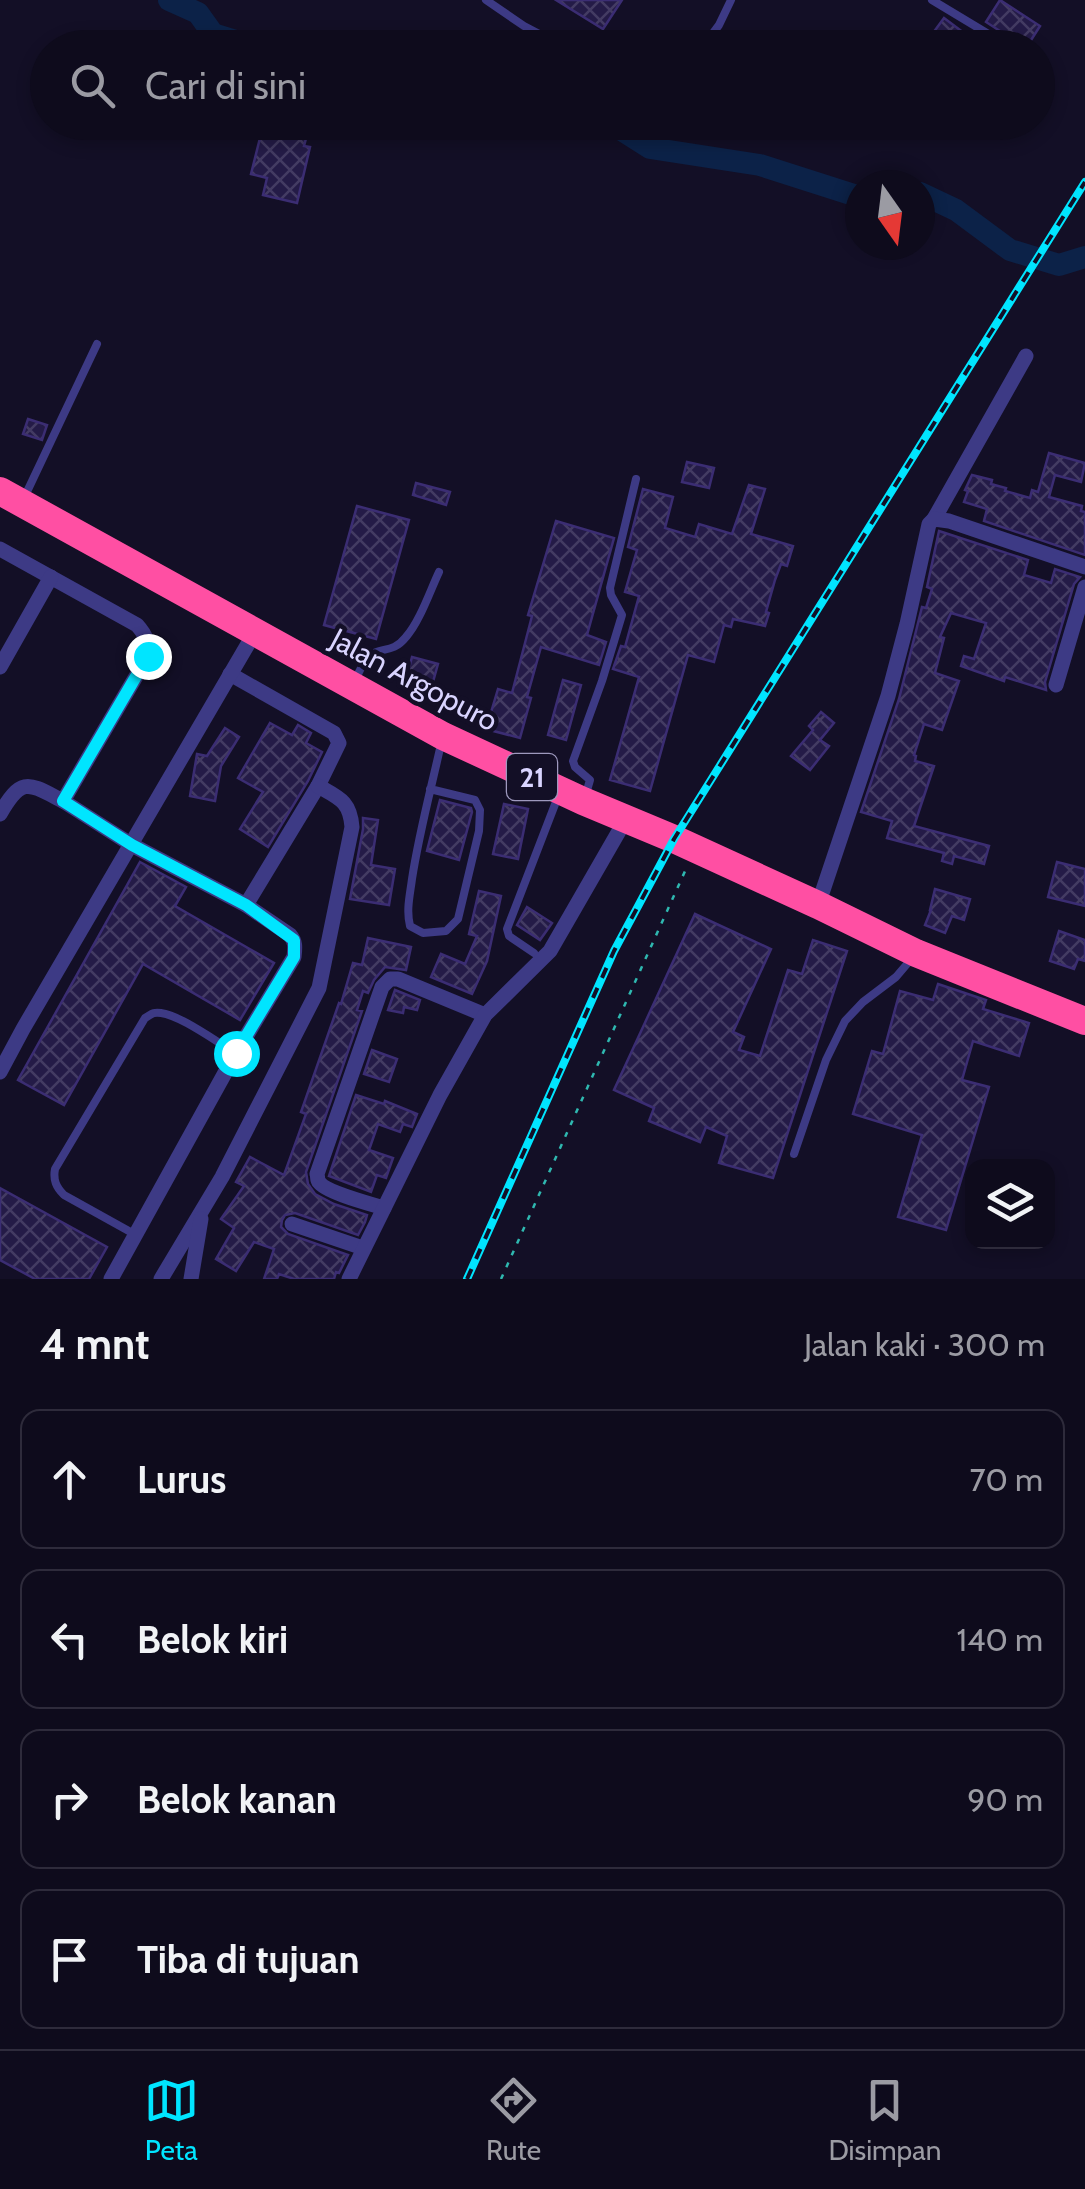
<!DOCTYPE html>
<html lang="id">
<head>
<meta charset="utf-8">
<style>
  :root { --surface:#0e0b1c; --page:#171425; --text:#f1f3f6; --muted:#9b9ba3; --line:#2e2b3b; --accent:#00e5ff }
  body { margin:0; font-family:Cabin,sans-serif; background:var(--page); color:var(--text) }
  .controls { position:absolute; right:30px; bottom:30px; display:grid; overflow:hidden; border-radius:20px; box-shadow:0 5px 15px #0003 }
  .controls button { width:90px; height:90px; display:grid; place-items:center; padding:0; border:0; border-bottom:2px solid var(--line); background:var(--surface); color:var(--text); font:50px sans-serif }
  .compass { position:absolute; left:845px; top:170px; width:90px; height:90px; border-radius:50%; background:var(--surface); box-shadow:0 5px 15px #0003; rotate:166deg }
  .stop { position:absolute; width:30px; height:30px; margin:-22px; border:8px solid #00e5ff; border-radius:50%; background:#fff }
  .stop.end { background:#00e5ff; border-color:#fff; box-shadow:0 2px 10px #0008 }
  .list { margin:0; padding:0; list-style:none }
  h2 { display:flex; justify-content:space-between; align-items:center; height:130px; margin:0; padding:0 40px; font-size:42px }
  h2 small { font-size:32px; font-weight:400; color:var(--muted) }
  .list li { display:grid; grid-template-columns:65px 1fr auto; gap:30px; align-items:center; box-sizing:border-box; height:140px; margin:0 20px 20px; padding:0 20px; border:2px solid var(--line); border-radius:20px }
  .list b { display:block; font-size:38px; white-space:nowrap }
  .list em { font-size:32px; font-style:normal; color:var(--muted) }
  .icon { flex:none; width:55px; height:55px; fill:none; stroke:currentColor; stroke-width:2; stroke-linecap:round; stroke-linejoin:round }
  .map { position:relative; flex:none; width:1085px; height:1279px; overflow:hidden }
  .search { position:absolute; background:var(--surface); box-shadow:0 5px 15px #0003; left:30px; right:30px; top:30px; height:110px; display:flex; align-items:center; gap:25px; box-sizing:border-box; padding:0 35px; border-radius:55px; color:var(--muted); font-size:38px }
  .sheet { height:770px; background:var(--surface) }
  nav { display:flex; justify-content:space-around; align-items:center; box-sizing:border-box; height:140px; border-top:2px solid var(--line); background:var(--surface); font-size:28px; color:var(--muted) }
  nav a { display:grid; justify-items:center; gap:5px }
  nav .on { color:var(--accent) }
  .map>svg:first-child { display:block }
</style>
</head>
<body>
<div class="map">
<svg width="1085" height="1279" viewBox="0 0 1085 1279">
  <defs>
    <pattern id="building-cross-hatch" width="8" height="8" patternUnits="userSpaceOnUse" patternTransform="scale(2.5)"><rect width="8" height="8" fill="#241b47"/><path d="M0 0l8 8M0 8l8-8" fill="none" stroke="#433b63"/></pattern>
  </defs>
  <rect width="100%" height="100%" fill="#130f26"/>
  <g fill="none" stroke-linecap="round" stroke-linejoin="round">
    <g stroke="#0c2248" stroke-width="22">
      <path d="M169,0l29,13 15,21 45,14"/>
      <path d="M609,122l41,26 110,17 100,32"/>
      <path d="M920,193l36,17 54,40 49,15 26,-8"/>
    </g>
  </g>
  <g fill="url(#building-cross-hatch)" stroke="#3b2d73" stroke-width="2.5">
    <path d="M556,0h66l-19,29z"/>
    <path d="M1000,0l40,26 -14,22 -40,-26z"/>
    <path d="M944,18l28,21 -7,9h-43z"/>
    <path d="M264,122l46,2 -6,22 6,1 -13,56 -34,-8 4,-17 -16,-4z"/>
    <path d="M28,419l19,6 -5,15 -19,-6z"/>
    <path d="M1049,453l36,10 -4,19 -26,-7 -6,22 33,9 -1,5 4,1v43l-101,-34 3,-12 -23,-7 4,-11 -3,-1 7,-15 20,5 -1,4 15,4 -1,3 25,7 2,-8 6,2z"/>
    <path d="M687,462l27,6 -5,20 -27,-6z"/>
    <path d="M416,483l34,9 -4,13 -33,-10z"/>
    <path d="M749,485l16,4 -14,45 42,12 -6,20 -6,-2 -6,16 -9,32 3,1 -4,13 -32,-7 -2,8 -7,-2 -10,37 -26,-7 -38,136 -40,-11 29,-103 -26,-8 8,-23 4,1 14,-51 -14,-4 12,-42 -9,-3 15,-58 30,8 -8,31 30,9 4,-13 33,10z"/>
    <path d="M357,506l52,14 -33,119 -52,-14z"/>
    <path d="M556,521l58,17 -27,97 19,7 -7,23 -58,-18 -14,50 4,1 -11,40 -34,-9 12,-40 14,4 20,-77 -4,-1z"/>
    <path d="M939,531l89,29 -4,15 27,8 4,-14 25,8 -6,7 -29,98 1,8 -41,-13 -1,4 -43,-15 3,-10 10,3 12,-36 -35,-10 -11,24 4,1 -9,35 24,8 -17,49 -18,-6 -10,31 2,1 -1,5 19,5 -20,60 75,20 -5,18 -30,-8 -2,8 -10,-3 2,-8 -57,-15 5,-17 -31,-9 38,-113 23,-92 4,1 6,-19 -5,-2z"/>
    <path d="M412,657l26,7 -7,25 -16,-4 2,-6 -10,-3z"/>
    <path d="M563,680l18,5 -15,55 -18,-5z"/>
    <path d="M821,712l13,11 -14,17 9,6 -19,24 -19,-14 22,-26 -4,-4z"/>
    <path d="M270,723l22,12 6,-10 13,8 -5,10 16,9 -14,29 -40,66 -28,-18 23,-37 -25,-14z"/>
    <path d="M225,728l14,9 -18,29 -6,35 -25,-5 7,-42 10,2z"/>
    <path d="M440,800l31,8 1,4 -13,48 -32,-9z"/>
    <path d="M504,804l24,5 -10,50 -25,-5z"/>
    <path d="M363,818l15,2 -7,45 24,4 -6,36 -39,-6 13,-70z"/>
    <path d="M140,862l46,25 -11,19 99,57 -34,57 -97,-56 -79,141 -46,-25z"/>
    <path d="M1057,862l28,7v37l-37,-9z"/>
    <path d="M935,889l35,10 -6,21 -12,-4 -7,17 -20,-8 6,-15h-1z"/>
    <path d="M479,891l22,5 -14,65 -15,33 -41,-17 10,-23 24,10 12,-28 -8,-2z"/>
    <path d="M527,907l25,16 -12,17 -23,-15z"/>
    <path d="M695,914l76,35 -38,83 11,5 -5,13 21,6 28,-86 14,4 11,-34 34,11 -74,227 -54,-15 8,-27 -21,-9 -6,15 -51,-21 5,-13 -40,-18z"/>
    <path d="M1059,931l26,9v21l-7,-2 -4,10 -24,-8z"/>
    <path d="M368,938l43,9 -5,23 -21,-3 -11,13 -6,13 -5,-2 -6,19 5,1 -56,161 2,12 7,10 19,10 33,11 -2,7 -7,13 -63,-22 -10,2 -3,5 -1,7 7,7 60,21 -9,18 -3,-1 -2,7h-40l-15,-5 -2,5h-13l10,-30 -20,-7 -18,29 -20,-12 18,-31 -13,-9 23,-33 -8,-4 14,-25 34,18 22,-61 -5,-2 38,-109 2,1 12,-41 9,2z"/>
    <path d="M938,984l48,16 -3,9 46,14 -10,33 -46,-15 -11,39 27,7 -43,143 -48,-13 24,-82 -69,-21 19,-63 11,3 17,-63 33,9z"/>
    <path d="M395,990l25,10 -3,10 -13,-3 -1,6 -15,-3z"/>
    <path d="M372,1050l25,9 -8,23 -25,-8z"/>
    <path d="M356,1095l28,9 1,-3 32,13 -5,13 -9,-3 -3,8 -22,-8 -9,26 24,8 -7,20 -9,-3 -6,17 -42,-16z"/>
    <path d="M0,1188l107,59 -18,32h-54l-35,-19z"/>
  </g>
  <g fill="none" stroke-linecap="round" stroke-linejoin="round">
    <path stroke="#2fb8b0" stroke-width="2.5" stroke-dasharray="5 8" stroke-linecap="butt" d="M501,1279l185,-410"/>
    <g stroke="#3d3a85" stroke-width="8">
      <path d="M486,0l38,26 42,22"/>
      <path d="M932,0l68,41"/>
      <path d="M702,48l17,-23 12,-25"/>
      <path d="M24,498l73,-154"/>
      <path d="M355,682c17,-48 31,-20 51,-45 14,-16 24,-46 33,-65"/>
      <path d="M430,789l45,11 5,10 -1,21 -21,88 -12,12 -23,2 -13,-7c-4,-16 0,-31 2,-47 7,-46 19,-90 29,-135"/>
      <path d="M585,797l5,-17 -15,-13 -2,-6 29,-80 20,-66 -11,-20 -1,-7 26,-109"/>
      <path d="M534,953l-25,-17 -2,-7 52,-135"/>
      <path d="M794,1154l32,-94 19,-39 18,-19 33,-25 17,-20"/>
      <path d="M136,1235l-72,-40c-8,-8 -11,-15 -9,-26l90,-151c7,-4 7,-6 16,-5 19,2 57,30 75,40"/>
    </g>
    <g stroke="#3d3a85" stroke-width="15">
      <path d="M934,519l92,-163"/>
      <path d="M0,549l137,76c9,10 12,18 11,31l-85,145c-35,-18 -41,-25 -63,13"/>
      <path d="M0,667l51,-90"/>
      <path d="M230,674l104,59 5,10 -21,43 -72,119"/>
      <path d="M1056,685l29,-98"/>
      <path d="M63,801l69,44 114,60 44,30c6,7 5,13 4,22l-58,96 -125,226"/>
      <path d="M818,905l70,-209 19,-72 22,-100 5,-5 15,2 136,46"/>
      <path d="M0,1072l23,-43 232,-397"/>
      <path d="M384,1208c-13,-4 -59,-16 -65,-26 -2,-2 -1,-6 -2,-8l65,-187 8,-8h8l87,36"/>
      <path d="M292,1224l71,24"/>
      <path d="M161,1279l61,-102 97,-189 33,-161c-2,-26 -13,-29 -34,-41"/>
      <path d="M191,1279l10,-60"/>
      <path d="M349,1279l91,-184 45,-80 65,-64 76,-132"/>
    </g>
    <path stroke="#ff4fa3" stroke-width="28" d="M0,491l443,245 140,65 91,38 144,66 98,48 169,68"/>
    <g stroke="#00e5ff" stroke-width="8">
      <path id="rail" d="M467,1279l147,-328 60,-112 411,-657"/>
    </g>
    <use href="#rail" stroke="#130f26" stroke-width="4" stroke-dasharray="11" stroke-linecap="butt"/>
  </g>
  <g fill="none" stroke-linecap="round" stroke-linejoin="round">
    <path stroke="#00e5ff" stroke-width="12" d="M148,656l-85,145 69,44 114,60 48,35v17l-58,96"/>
  </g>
  <g text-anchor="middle" stroke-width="9" stroke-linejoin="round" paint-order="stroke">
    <rect fill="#130f26" stroke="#9e99be" stroke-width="2.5" x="507" y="754" width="50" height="46" rx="8"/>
    <g font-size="28" font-weight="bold" fill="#d9d4ff">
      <text x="532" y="787">21</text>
    </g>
    <g font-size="30" fill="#d9d4ff" stroke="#130f26">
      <text transform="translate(414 680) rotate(28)" y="10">Jalan Argopuro</text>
    </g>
  </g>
</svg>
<div class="controls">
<button><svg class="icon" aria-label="layers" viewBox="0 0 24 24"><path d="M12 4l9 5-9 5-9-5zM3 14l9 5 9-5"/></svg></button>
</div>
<svg class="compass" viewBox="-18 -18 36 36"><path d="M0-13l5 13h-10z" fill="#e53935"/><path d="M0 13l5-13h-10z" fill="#9b9ba3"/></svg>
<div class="stop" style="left:236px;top:1053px"></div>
<div class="stop end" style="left:148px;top:656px"></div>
<div class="search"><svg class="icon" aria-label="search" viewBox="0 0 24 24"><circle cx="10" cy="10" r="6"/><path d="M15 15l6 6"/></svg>Cari di sini</div>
</div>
<section class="sheet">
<h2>4 mnt<small>Jalan kaki · 300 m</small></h2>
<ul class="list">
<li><svg class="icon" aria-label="ahead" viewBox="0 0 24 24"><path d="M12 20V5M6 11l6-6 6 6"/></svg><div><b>Lurus</b></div><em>70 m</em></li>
<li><svg class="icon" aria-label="left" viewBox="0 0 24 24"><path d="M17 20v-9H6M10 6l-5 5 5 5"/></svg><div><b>Belok kiri</b></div><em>140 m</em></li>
<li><svg class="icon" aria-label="right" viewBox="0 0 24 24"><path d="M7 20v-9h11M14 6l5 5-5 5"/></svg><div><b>Belok kanan</b></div><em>90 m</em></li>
<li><svg class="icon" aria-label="arrive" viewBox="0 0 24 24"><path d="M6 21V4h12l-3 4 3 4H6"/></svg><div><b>Tiba di tujuan</b></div></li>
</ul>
</section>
<nav>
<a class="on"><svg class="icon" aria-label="map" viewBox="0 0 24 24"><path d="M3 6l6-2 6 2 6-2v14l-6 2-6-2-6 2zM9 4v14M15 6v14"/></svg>Peta</a>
<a><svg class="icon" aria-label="directions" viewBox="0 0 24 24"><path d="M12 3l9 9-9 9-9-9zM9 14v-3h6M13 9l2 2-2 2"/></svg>Rute</a>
<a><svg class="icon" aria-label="saved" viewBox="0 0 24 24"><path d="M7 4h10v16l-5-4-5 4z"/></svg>Disimpan</a>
</nav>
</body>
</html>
